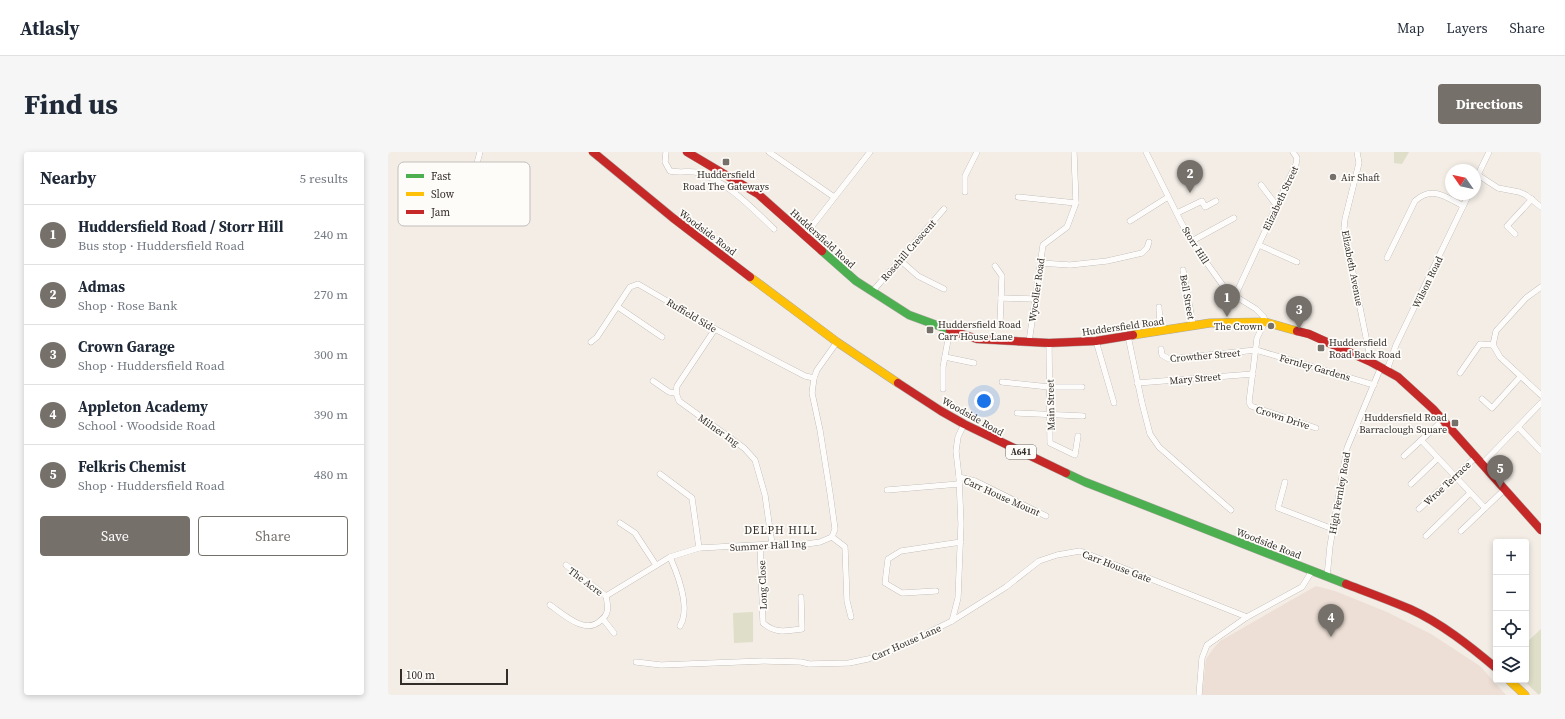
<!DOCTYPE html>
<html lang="en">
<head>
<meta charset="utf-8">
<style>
  :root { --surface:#fff; --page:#f6f6f7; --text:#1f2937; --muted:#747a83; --line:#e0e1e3; --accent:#76706b }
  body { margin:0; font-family:"Source Serif 4",serif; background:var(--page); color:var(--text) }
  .controls { position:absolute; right:12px; bottom:12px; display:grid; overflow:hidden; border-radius:4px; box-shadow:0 2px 6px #0003 }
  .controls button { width:36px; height:36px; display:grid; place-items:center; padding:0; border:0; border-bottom:1px solid var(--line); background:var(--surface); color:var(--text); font:20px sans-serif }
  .compass { position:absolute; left:1057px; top:12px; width:36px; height:36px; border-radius:50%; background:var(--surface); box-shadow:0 2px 6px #0003; rotate:304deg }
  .scale { position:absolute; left:12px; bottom:10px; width:108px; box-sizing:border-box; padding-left:4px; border:2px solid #322d29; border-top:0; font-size:11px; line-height:14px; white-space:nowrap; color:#322d29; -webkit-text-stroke:3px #fefcf9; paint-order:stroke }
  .you { position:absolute; left:596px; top:249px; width:14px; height:14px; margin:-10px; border:3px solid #fff; border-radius:50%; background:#1a73e8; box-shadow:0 0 0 6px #1a73e833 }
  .badge { display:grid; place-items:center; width:26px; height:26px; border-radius:50%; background:var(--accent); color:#fff; font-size:13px; font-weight:700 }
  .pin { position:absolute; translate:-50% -33px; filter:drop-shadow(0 1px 2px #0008) }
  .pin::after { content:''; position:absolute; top:21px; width:14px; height:12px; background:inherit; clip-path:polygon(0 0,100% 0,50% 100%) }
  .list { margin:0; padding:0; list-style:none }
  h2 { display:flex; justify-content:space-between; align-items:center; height:52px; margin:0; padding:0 16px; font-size:17px }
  h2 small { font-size:13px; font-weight:400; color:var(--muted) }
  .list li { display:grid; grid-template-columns:26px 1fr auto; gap:12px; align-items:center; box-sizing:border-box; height:60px; padding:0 16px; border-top:1px solid var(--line) }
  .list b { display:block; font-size:15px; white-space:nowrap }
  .list p { margin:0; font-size:13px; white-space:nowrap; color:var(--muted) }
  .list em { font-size:13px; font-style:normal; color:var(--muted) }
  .actions { display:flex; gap:8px; padding:12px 16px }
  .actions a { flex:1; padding:9px 0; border:1px solid var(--accent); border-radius:4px; text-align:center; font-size:14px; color:var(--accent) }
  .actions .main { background:var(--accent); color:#fff }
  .icon { flex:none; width:22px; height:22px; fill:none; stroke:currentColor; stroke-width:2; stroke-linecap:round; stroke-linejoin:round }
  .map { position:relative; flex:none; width:1153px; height:543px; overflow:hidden; border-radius:4px }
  header { display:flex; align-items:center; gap:24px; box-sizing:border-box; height:56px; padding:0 20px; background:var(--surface); border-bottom:1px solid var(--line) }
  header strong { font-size:19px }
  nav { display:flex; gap:22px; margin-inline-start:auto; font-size:14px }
  .intro { display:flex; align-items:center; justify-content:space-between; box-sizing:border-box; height:96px; padding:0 24px }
  h1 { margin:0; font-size:28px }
  .button { padding:10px 18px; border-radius:4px; background:var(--accent); color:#fff; font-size:14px; font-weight:700 }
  main { display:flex; gap:24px; padding:0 24px }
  aside { flex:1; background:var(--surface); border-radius:4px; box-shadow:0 2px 6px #0003 }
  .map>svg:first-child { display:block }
</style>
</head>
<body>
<header>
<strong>Atlasly</strong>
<nav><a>Map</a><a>Layers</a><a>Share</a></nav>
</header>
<div class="intro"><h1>Find us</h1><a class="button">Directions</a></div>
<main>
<aside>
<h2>Nearby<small>5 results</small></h2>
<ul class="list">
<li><span class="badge">1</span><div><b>Huddersfield Road / Storr Hill</b><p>Bus stop · Huddersfield Road</p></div><em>240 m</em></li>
<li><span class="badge">2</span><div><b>Admas</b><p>Shop · Rose Bank</p></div><em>270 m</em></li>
<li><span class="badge">3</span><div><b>Crown Garage</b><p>Shop · Huddersfield Road</p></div><em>300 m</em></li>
<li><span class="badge">4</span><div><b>Appleton Academy</b><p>School · Woodside Road</p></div><em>390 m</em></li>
<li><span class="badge">5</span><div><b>Felkris Chemist</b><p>Shop · Huddersfield Road</p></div><em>480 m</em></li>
</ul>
<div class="actions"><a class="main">Save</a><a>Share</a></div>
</aside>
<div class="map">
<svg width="1153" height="543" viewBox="0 0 1153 543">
  <rect width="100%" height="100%" fill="#f3ede6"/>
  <path fill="#eddfd5" d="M928,434l19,5 52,21 44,22 49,32 26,29h-304l4,-36 7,-10 7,-8z"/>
  <g fill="#dfdec8">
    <path d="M1006,0h15l-7,12 -8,-1z"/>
    <path d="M365,460v30l-19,1 -1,-30z"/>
    <path d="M1153,477v66h-2l-16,-15h3v-37z"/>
  </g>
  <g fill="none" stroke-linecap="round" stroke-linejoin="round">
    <g stroke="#ada8a2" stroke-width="6">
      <g id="street">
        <path d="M278,0l-1,10 5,9c9,2 18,0 25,1 30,7 57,36 79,57"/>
        <path d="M381,0l65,45"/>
        <path d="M758,0l36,72 19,31 23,32 11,9 21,13 8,8 1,5 -8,16 -8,64 2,4 65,22"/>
        <path d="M969,0l2,11 -14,56 -1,9 27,134"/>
        <path d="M89,11l3,-11"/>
        <path d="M1090,23l20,13 21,4 7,3 15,12"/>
        <path d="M1087,29l14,-29"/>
        <path d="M873,33l16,21"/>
        <path d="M577,40v-16l12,-24"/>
        <path d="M630,45l58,6"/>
        <path d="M789,61l25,-12 3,6 11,-6"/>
        <path d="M742,69l38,-24"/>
        <path d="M1127,82l-8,-8 25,-27"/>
        <path d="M417,83l65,-83"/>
        <path d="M804,89l42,-23"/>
        <path d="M871,93l38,17"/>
        <path d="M999,106l28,-57c17,-16 31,-4 48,5"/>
        <path d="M512,108l18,16 26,13"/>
        <path d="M652,111l30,2 37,-4 35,-8 5,-5 2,-6"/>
        <path d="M607,114l7,10 -2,46"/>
        <path d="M795,118l10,55"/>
        <path d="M1153,135l-15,11 -30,33 -3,14 7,12 41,38"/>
        <path d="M484,140l72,-83"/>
        <path d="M847,144l61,-132 1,-6 -4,-6"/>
        <path d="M613,146l34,1"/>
        <path d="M230,155l44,30"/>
        <path d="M771,155l1,24"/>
        <path d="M327,177l-38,57 -1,7 3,8 65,47 11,12 10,35 7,49"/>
        <path d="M740,184l14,67 8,31 9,13 72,63"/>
        <path d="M708,189l18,62"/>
        <path d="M203,190l6,-5 33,-50 8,-3 77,45 90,47 9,2"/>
        <path d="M641,190l14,-97 24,-18 9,-24 -2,-51"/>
        <path d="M661,191l1,100 25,12 3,-19"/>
        <path d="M773,197l1,6 7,4 87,-9 118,35"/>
        <path d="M557,205l29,6"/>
        <path d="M999,218l9,-25 73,-151"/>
        <path d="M1072,221l20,-29 13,1"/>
        <path d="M265,229l16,11 7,1"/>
        <path d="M614,230l47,5h33"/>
        <path d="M749,231l116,-9"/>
        <path d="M555,237v-22l7,-38"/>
        <path d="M1094,247l10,9 28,-31"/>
        <path d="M629,261l66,3"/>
        <path d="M1130,275l23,24"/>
        <path d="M1033,288l64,68"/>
        <path d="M1016,304l39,-36"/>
        <path d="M1094,312l59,-61"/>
        <path d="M272,322l32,24 7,50"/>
        <path d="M571,325l16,4 71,35"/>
        <path d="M897,330l-7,26 55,21"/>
        <path d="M1023,332l27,-26"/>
        <path d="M499,338l72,-6"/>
        <path d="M1031,357l57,-52"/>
        <path d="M232,371l15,10 21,32"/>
        <path d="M1073,379l44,-42"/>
        <path d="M1038,384l44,-43"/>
        <path d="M444,385l13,10 2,54 4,16"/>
        <path d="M372,393l3,78c12,11 24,8 39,6l-1,-32"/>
        <path d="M282,405c8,18 21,51 10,69"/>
        <path d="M939,425l3,-31 17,-98 34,-81"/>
        <path d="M548,439l-34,2 -17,-10 3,-24 13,-8 60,-9"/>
        <path d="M218,444l64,-39 29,-9 73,-4 28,1 20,-3 12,-5 3,-8 -5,-36 -10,-63 -8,-37 2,-15 3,-8 20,-28"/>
        <path d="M162,453c13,9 35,30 50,16 10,-7 8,-15 6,-25l-40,-31"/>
        <path d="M215,467l11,14"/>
        <path d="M564,469l6,-23 3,-74 -2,-47 -3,-26 2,-14 6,-13"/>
        <path d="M248,510l25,3 103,-4 37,1 8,2 40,-1 19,-4 19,-6 65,-32 54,-34 33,-26 18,-6 23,-4 167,66"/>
        <path d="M811,543l3,-37 5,-13 40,-28 55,-30 10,-16"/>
      </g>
    </g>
    <g stroke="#ada8a2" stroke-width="9">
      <g id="fast">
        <path d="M434,99l34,30 53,34 41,15"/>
        <path d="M678,321l19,9 261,102"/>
      </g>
    </g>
    <g stroke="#ada8a2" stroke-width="9">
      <g id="slow">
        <path d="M362,125l87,65 61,41"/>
        <path d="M745,183l77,-12 55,-1 32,9"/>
        <path d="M1121,528l16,15"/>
      </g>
    </g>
    <g stroke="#ada8a2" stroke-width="9">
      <g id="jam">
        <path d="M205,0l80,66 77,59"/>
        <path d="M299,0l71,42 64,57"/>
        <path d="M562,178l27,9 72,4 47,-2 37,-6"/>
        <path d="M909,179l12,3 62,28 27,15 35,32 108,121"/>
        <path d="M510,231l43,28 23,13 102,49"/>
        <path d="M958,432c21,8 43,16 64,25 31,14 60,37 86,59"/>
      </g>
    </g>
    <use href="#street" stroke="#fdfcfb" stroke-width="5.5"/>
    <use href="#fast" stroke="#4caf50" stroke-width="8"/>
    <use href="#slow" stroke="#ffc107" stroke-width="8"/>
    <use href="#jam" stroke="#c62828" stroke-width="8"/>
  </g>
  <g fill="#76706b" stroke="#fefcf9" stroke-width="1.5">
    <rect x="334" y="6" width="8" height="8" rx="2"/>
    <circle cx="945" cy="25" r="4"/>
    <circle cx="883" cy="174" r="4"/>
    <rect x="538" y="174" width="8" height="8" rx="2"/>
    <rect x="929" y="192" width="8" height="8" rx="2"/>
    <rect x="1063" y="267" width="8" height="8" rx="2"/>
  </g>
  <g text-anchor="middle" stroke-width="3.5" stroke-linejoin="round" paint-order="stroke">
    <rect fill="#fefcf9" stroke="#6f6b67" stroke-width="1" x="618" y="293" width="30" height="14" rx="3"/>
    <g font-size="9" font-weight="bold" fill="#322d29">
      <text x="633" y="303">A641</text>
    </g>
    <g font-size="10" fill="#322d29" stroke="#fefcf9" text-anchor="start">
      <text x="338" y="26" text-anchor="middle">Huddersfield<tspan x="338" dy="12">Road The Gateways</tspan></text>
      <text x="953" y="29">Air Shaft</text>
      <text x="550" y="176">Huddersfield Road<tspan x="550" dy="12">Carr House Lane</tspan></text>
      <text x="875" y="178" text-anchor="end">The Crown</text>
      <text x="941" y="194">Huddersfield<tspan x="941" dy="12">Road Back Road</tspan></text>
      <text x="1059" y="269" text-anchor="end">Huddersfield Road<tspan x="1059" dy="12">Barraclough Square</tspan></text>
    </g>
    <g font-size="10" fill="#322d29" stroke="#fefcf9">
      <text transform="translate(892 46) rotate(-65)" y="4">Elizabeth Street</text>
      <text transform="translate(320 80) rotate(37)" y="4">Woodside Road</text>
      <text transform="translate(435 86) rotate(42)" y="4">Huddersfield Road</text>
      <text transform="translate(808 93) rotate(58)" y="4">Storr Hill</text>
      <text transform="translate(520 98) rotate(-49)" y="4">Rosehill Crescent</text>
      <text transform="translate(965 116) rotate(79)" y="4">Elizabeth Avenue</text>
      <text transform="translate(1039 130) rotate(-64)" y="4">Wilson Road</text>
      <text transform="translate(648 138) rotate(-82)" y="4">Wycoller Road</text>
      <text transform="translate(800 145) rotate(80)" y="4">Bell Street</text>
      <text transform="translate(304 163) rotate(31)" y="4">Ruffield Side</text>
      <text transform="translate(735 174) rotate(-8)" y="4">Huddersfield Road</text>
      <text transform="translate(817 203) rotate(-5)" y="4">Crowther Street</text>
      <text transform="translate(927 215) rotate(16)" y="4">Fernley Gardens</text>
      <text transform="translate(807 226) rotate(-5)" y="4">Mary Street</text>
      <text transform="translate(662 253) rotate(-91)" y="4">Main Street</text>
      <text transform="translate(585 264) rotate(29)" y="4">Woodside Road</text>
      <text transform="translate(895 265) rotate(18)" y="4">Crown Drive</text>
      <text transform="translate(331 278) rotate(35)" y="4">Milner Ing</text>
      <text transform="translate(1059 331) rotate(-43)" y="4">Wroe Terrace</text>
      <text transform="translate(951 341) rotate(-80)" y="4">High Fernley Road</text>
      <text transform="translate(614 344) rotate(24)" y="4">Carr House Mount</text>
      <text transform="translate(881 391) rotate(21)" y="4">Woodside Road</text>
      <text transform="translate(380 393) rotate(-3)" y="4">Summer Hall Ing</text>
      <text transform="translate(729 414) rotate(21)" y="4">Carr House Gate</text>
      <text transform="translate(198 429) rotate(37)" y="4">The Acre</text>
      <text transform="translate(374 433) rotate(-92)" y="4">Long Close</text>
      <text transform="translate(518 490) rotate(-24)" y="4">Carr House Lane</text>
    </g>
    <g font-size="11" letter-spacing="1" fill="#322d29" stroke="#fefcf9">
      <text x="393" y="382">DELPH HILL</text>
    </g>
  </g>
  <rect x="10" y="10" width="132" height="64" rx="6" fill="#fefcf9" stroke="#c1bebb" stroke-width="1"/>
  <rect x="18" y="22" width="18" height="4" fill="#4caf50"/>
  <rect x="18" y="40" width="18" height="4" fill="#ffc107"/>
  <rect x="18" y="58" width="18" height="4" fill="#c62828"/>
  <g font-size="11" fill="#322d29">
    <text x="43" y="28">Fast</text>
    <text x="43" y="46">Slow</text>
    <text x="43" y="64">Jam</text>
  </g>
</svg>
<div class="controls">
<button>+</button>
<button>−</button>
<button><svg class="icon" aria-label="locate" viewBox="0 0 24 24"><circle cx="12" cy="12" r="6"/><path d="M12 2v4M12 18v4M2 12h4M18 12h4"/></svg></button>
<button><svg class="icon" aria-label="layers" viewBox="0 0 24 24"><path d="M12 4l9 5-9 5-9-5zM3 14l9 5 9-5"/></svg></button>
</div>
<svg class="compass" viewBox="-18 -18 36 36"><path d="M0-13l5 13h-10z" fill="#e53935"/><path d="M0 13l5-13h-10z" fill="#747a83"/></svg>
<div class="scale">100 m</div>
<div class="you"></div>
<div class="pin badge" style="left:839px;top:165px">1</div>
<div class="pin badge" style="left:802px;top:41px">2</div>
<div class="pin badge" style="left:911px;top:177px">3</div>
<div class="pin badge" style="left:943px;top:485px">4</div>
<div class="pin badge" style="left:1112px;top:336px">5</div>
</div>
</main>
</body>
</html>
